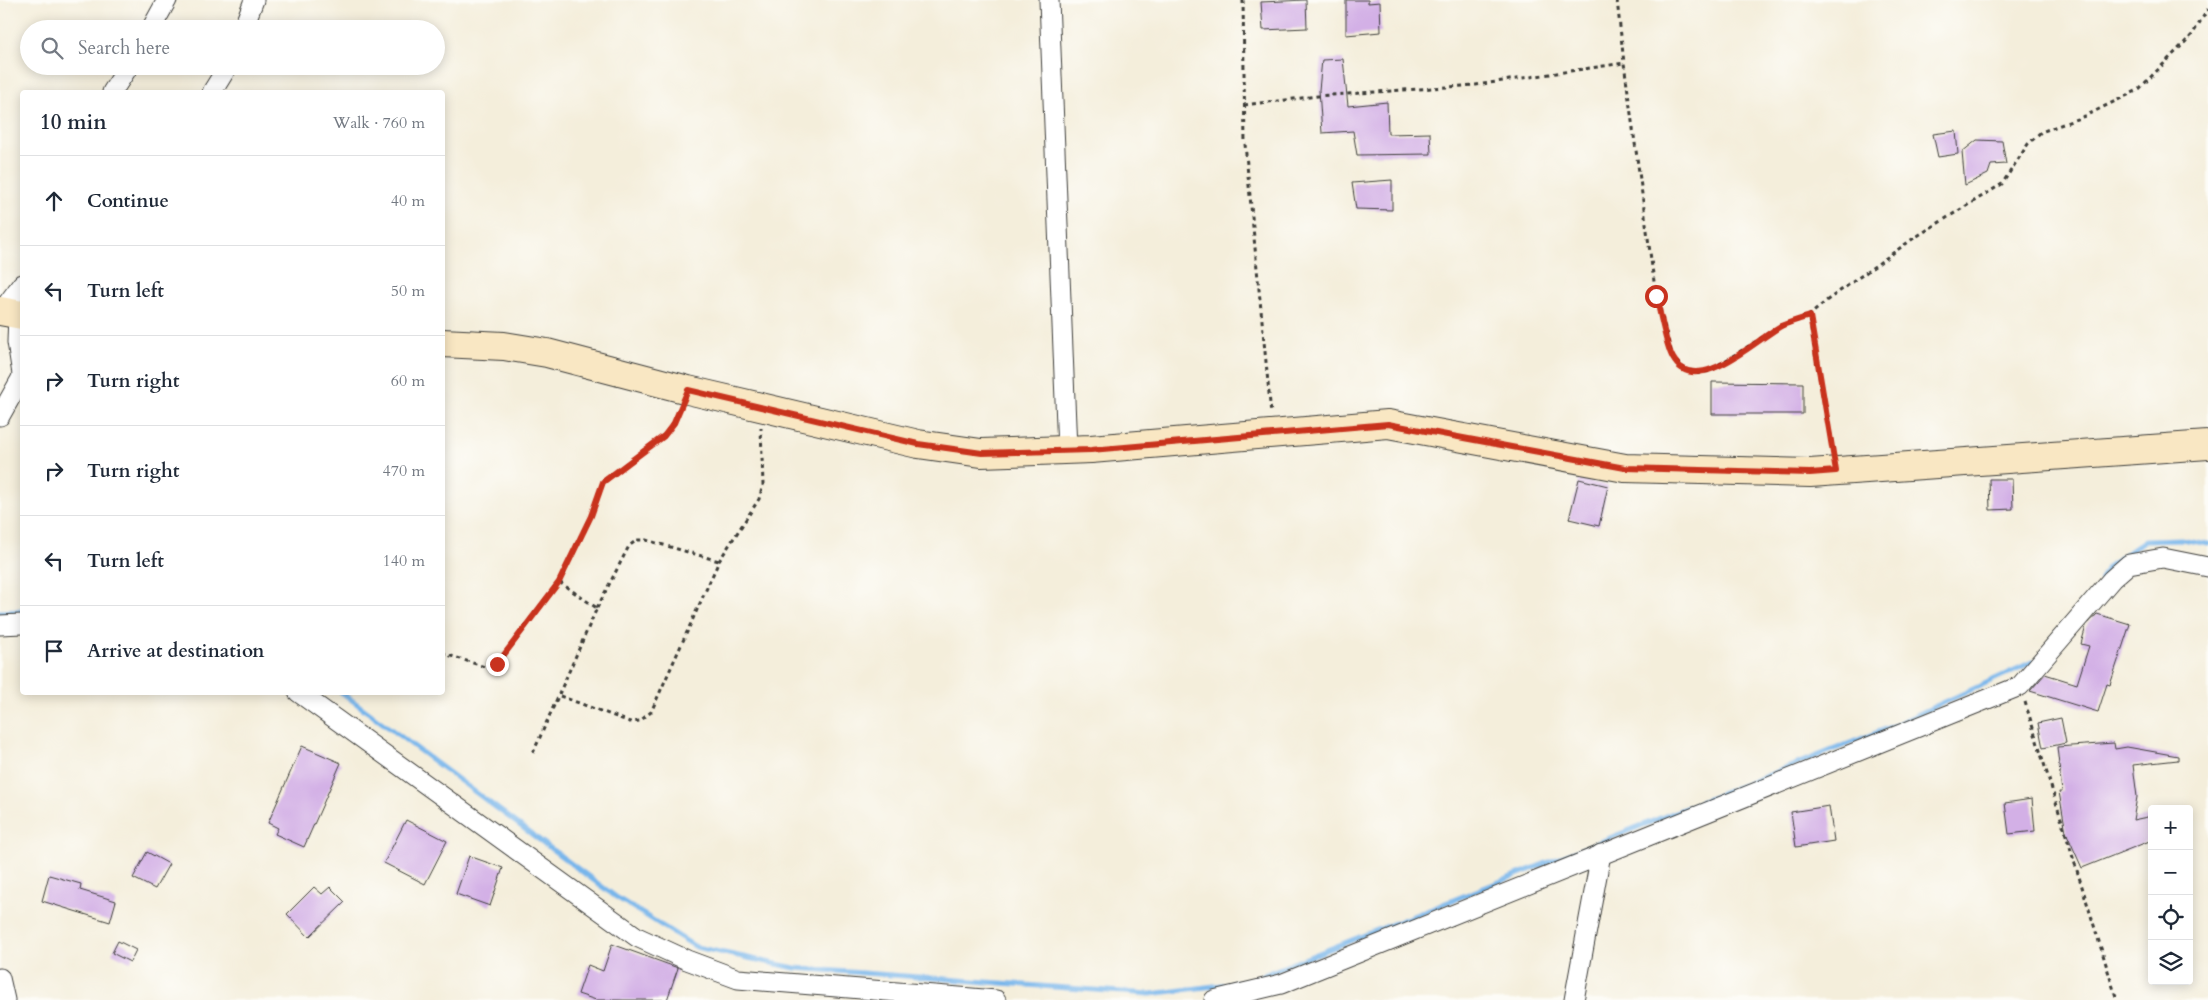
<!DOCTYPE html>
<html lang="en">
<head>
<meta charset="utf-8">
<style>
  :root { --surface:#fff; --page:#f6f6f7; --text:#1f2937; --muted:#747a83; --line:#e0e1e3 }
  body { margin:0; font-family:Cardo,serif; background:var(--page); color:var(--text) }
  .controls { position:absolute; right:15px; bottom:15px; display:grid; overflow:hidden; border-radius:5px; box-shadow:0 2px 12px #0003 }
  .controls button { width:45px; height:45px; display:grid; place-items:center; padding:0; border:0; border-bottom:1px solid var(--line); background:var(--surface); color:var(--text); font:25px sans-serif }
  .stop { position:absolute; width:15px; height:15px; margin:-11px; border:4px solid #c8321e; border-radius:50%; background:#fff }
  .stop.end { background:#c8321e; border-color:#fff; box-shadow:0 1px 5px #0008 }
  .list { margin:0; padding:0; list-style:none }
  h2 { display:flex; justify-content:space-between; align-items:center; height:65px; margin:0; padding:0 20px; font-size:21px }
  h2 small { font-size:16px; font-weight:400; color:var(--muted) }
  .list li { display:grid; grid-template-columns:32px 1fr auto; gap:15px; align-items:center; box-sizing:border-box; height:90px; padding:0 20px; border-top:1px solid var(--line) }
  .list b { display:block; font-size:19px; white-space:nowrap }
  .list em { font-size:16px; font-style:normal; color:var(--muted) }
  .icon { flex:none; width:28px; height:28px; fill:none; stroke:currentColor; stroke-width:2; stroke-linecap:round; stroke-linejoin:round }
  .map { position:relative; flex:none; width:2208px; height:1000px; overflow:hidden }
  .search { position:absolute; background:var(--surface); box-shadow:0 2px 12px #0003; left:20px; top:20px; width:425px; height:55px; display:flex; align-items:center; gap:12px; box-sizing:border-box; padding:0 18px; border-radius:28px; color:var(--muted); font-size:19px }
  .panel { position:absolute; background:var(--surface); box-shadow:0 2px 12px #0003; left:20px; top:90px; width:425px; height:605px; border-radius:5px }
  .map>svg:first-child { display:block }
</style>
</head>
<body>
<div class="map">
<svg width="2208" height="1000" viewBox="0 0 2208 1000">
  <rect width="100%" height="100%" fill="#fdfcf7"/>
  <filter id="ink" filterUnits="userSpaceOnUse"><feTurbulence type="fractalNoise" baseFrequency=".02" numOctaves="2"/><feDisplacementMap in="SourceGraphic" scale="10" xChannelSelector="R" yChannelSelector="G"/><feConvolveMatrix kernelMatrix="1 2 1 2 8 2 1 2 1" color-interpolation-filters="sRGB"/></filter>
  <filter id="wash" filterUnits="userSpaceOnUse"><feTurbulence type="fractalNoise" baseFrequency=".0096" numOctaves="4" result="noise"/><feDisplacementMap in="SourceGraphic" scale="20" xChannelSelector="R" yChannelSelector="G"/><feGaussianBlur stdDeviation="1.12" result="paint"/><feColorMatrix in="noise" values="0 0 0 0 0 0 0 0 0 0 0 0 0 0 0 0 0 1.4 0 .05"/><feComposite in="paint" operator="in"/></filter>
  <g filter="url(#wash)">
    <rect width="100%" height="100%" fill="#f4eedb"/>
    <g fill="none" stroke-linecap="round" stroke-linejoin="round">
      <g stroke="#78b6eb" stroke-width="5">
        <path d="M2101,579l6,-12 38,-27 37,-1 26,5"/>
        <path d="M0,612l22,-1"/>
        <path d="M341,692l275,205 80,50 99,21 355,26 96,-12 642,-254 144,-66"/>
      </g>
    </g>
    <g id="blocks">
      <g fill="#d3b0e6">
        <path d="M1306,0l1,28 -44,2 -2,-28z"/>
        <path d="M1346,0h22v3l12,-1 1,30 -35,3z"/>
        <path d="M1343,59l5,47 39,-4 1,32 42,-1 1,21 -74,1 -4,-24 -31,2 -3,-43 3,-30z"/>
        <path d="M1956,131l2,23 -20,3 -5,-23z"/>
        <path d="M1977,140l25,1 4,23 -15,1 -3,9 -23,11 -3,-33z"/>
        <path d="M1392,180v30l-36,-1 -4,-26z"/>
        <path d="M1712,382l91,1v31h-91z"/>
        <path d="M1579,479l29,7 -9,40 -30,-7z"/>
        <path d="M1989,479h23l1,30 -23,1z"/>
        <path d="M2097,614l33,10 -20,61 -3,-1 -9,28 -68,-21 15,-17 32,10 12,-38 -8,-2 5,-18z"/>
        <path d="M2061,718l5,25 -23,5 -5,-25z"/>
        <path d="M2114,743l1,6 12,-2 51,9v4l-45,5 4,32 -4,23 19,-4v24l-70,28 -16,-36 -7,-40h3l-5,-45z"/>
        <path d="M302,746l39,17 -37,84 -29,-13 3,-6 -10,-5z"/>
        <path d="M2032,799l3,32 -26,3 -4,-31z"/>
        <path d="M1829,806l5,35 -38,6 -5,-35z"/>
        <path d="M406,820l41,21 -22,43 -41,-21z"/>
        <path d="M147,852l22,12 -14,25 -22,-11z"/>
        <path d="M469,856l34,12 -13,38 -34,-12z"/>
        <path d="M49,875l32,9 -1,6 36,11 -6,21 -68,-21z"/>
        <path d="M314,887l8,7 8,-7 15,15 -36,35 -22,-23z"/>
        <path d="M118,941l18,9 -6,12 -18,-9z"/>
        <path d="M612,944l66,24 -11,32h-71l-18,-6 10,-29 15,6z"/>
      </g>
    </g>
  </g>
  <g filter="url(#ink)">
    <use href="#blocks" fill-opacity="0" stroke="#3c3c39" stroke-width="1"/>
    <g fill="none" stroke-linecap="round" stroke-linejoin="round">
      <g stroke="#3c3c39" stroke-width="21">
        <g id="street">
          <path d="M1049,0l18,450"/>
          <path d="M151,29l16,-29"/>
          <path d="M243,29l11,-29"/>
          <path d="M112,92l17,-26"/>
          <path d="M212,92l16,-26"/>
          <path d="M2,311l20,-27"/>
          <path d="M18,314l-1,28 5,32"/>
          <path d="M0,416l22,-39"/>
          <path d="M0,625l22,-1"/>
          <path d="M298,692l339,245 50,23 51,19 258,21"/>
          <path d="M0,978l5,22"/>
          <path d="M1214,1000l67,-16 739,-298 92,-107 17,-15 34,-6 45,9"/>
          <path d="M1574,1000l27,-146"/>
        </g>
      </g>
      <g stroke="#3c3c39" stroke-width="30">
        <g id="secondary">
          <path d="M0,311l22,4"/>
          <path d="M442,343l62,3 43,7 141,37 230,54 63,9 110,-4 297,-25 237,44 185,5 398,-28"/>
        </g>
      </g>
      <g stroke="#3c3c39" stroke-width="3" stroke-dasharray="4 4" stroke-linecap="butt">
        <path d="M1243,0l2,144 26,270"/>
        <path d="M1617,0l7,63 32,233 17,63 11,10 14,4 11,-2 72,-45 28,-10"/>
        <path d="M1244,105l74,-9 158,-11 148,-22"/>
        <path d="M1833,451l-24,-135 17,-15 88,-63 88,-54 26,-40 13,-12 44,-16 53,-26 54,-55 16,-26"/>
        <path d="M597,608l32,-62 8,-6h9l73,21"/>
        <path d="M442,653l43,14 12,-3 62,-82 32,-66 12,-34 61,-46 10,-13 6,-14"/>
        <path d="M560,696l70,26 10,-1 11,-9 68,-151 40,-62 4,-14 -2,-57"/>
        <path d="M2025,702l92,298"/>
        <path d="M533,753l64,-145 -38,-26"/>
      </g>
      <use href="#street" stroke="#fff" stroke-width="19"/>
      <use href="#secondary" stroke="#f9e7c3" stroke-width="28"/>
    </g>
  </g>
  <g fill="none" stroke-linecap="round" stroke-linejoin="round" filter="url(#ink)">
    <path stroke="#c8321e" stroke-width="6" d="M497,664l62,-82 32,-66 12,-34 61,-46 10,-13 14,-33 230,54 64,9 109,-3 297,-26 237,44 185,5 26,-2 -26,-155c-10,3 -20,6 -29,10 -24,13 -86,73 -108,32 -7,-11 -13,-47 -17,-62"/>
  </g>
</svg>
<div class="controls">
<button>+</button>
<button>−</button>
<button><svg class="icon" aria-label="locate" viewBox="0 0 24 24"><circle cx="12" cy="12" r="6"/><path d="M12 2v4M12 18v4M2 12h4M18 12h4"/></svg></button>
<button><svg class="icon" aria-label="layers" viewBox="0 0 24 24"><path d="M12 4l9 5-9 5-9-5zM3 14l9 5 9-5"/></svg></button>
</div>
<div class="stop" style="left:1656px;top:296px"></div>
<div class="stop end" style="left:497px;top:664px"></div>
<div class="search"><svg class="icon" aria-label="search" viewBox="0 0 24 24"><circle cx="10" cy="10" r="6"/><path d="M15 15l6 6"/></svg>Search here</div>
<section class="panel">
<h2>10 min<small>Walk · 760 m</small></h2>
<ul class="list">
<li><svg class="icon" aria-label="ahead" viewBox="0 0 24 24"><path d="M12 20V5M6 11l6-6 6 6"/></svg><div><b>Continue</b></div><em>40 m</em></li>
<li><svg class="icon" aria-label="left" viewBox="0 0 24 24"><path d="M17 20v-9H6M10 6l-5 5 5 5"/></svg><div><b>Turn left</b></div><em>50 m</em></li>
<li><svg class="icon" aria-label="right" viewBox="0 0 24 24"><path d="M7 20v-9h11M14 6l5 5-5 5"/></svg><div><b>Turn right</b></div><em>60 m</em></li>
<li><svg class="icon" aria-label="right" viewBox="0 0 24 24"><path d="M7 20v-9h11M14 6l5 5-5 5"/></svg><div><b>Turn right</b></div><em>470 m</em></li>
<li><svg class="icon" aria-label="left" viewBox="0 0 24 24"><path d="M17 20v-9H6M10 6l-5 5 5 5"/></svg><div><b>Turn left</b></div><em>140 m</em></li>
<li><svg class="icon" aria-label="arrive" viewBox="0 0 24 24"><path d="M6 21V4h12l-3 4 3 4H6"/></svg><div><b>Arrive at destination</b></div></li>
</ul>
</section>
</div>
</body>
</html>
